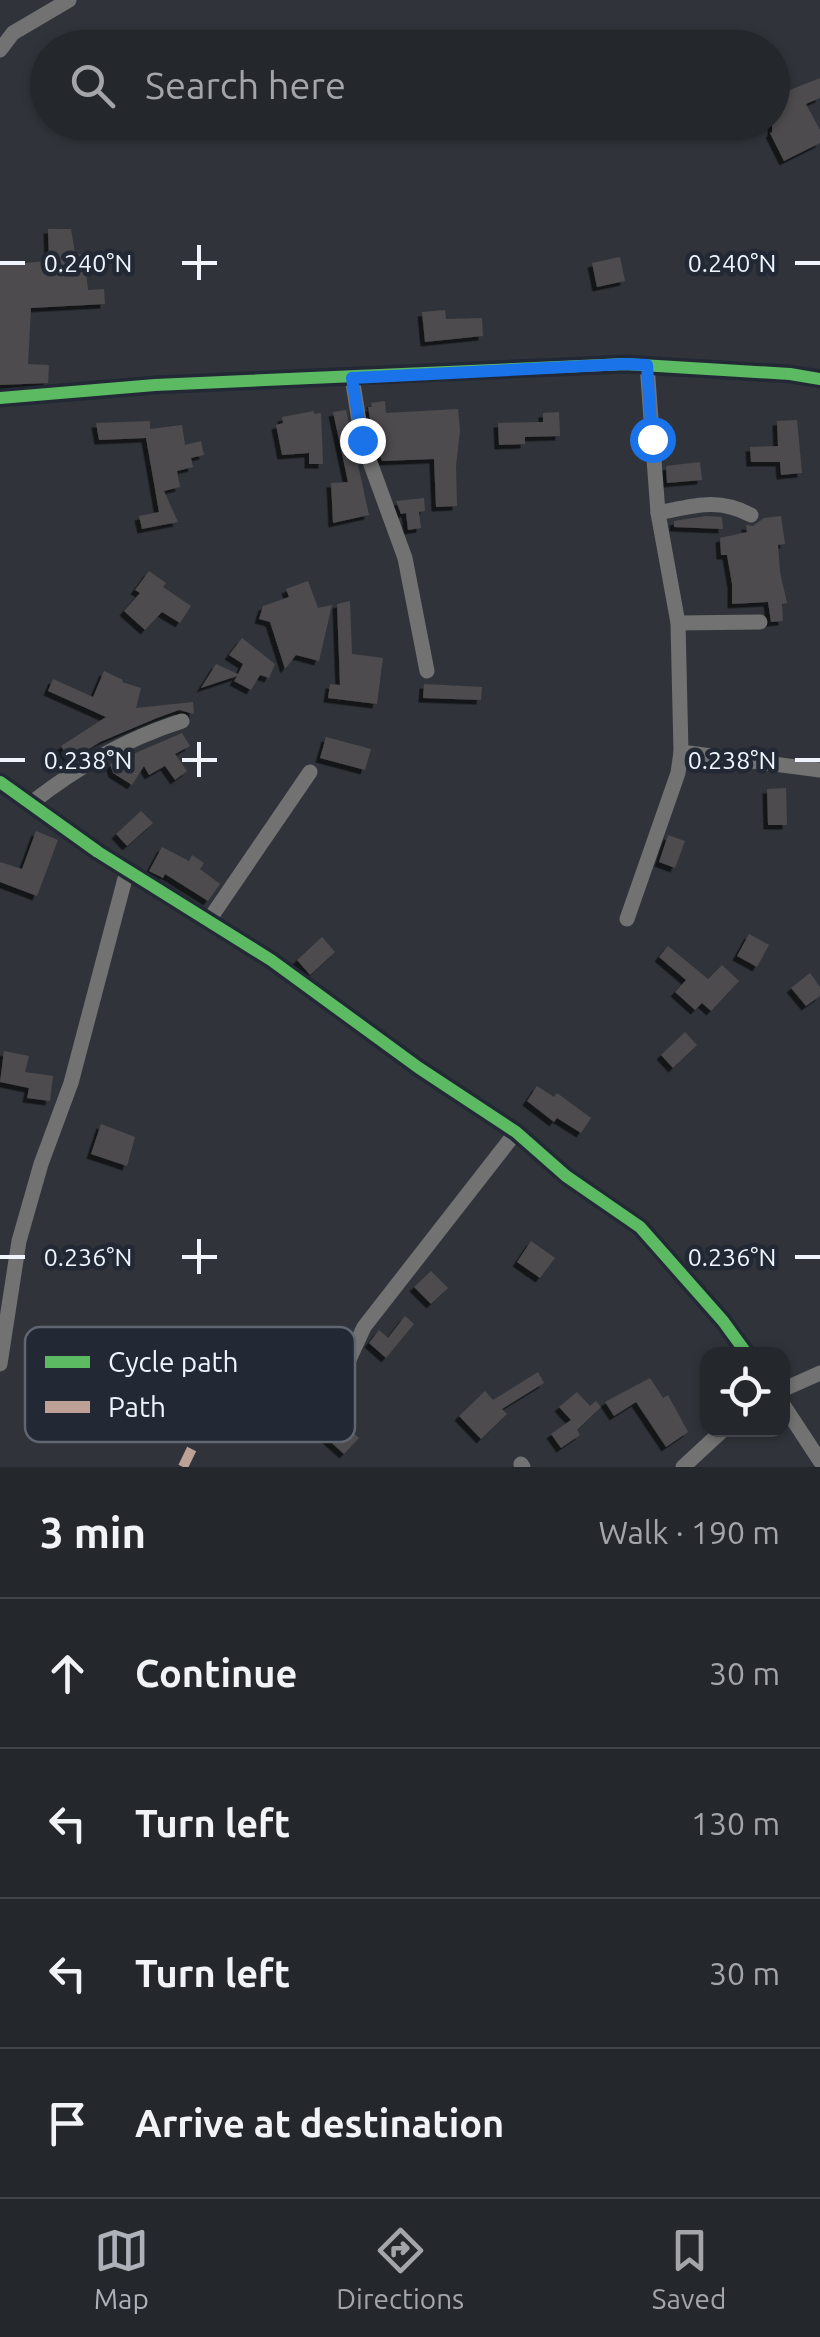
<!DOCTYPE html>
<html lang="en">
<head>
<meta charset="utf-8">
<style>
  :root { --surface:#24272c; --page:#303338; --text:#f1f3f6; --muted:#a3a5a9; --line:#414448; --accent:#adb1b9 }
  body { margin:0; font-family:Ubuntu,sans-serif; background:var(--page); color:var(--text) }
  .controls { position:absolute; right:30px; bottom:30px; display:grid; overflow:hidden; border-radius:20px; box-shadow:0 2px 8px #0004 }
  .controls button { width:90px; height:90px; display:grid; place-items:center; padding:0; border:0; border-bottom:2px solid var(--line); background:var(--surface); color:var(--text); font:50px sans-serif }
  .stop { position:absolute; width:30px; height:30px; margin:-22px; border:8px solid #1a73e8; border-radius:50%; background:#fff }
  .stop.end { background:#1a73e8; border-color:#fff; box-shadow:0 2px 10px #0008 }
  .list { margin:0; padding:0; list-style:none }
  h2 { display:flex; justify-content:space-between; align-items:center; height:130px; margin:0; padding:0 40px; font-size:42px }
  h2 small { font-size:32px; font-weight:400; color:var(--muted) }
  .list li { display:grid; grid-template-columns:65px 1fr auto; gap:30px; align-items:center; box-sizing:border-box; height:150px; padding:0 40px; border-top:2px solid var(--line) }
  .list b { display:block; font-size:38px; white-space:nowrap }
  .list em { font-size:32px; font-style:normal; color:var(--muted) }
  .icon { flex:none; width:55px; height:55px; fill:none; stroke:currentColor; stroke-width:2; stroke-linecap:round; stroke-linejoin:round }
  .map { position:relative; flex:none; width:820px; height:1467px; overflow:hidden }
  .search { position:absolute; background:var(--surface); box-shadow:0 2px 8px #0004; left:30px; right:30px; top:30px; height:110px; display:flex; align-items:center; gap:25px; box-sizing:border-box; padding:0 35px; border-radius:55px; color:var(--muted); font-size:38px }
  .sheet { height:730px; background:var(--surface) }
  nav { display:flex; justify-content:space-around; align-items:center; box-sizing:border-box; height:140px; border-top:2px solid var(--line); background:var(--surface); font-size:28px; color:var(--muted) }
  nav a { display:grid; justify-items:center; gap:5px }
  nav .on { color:var(--accent) }
  .map>svg:first-child { display:block }
</style>
</head>
<body>
<div class="map">
<svg width="820" height="1467" viewBox="0 0 820 1467">
  <defs>
    <filter id="shadow"><feDropShadow dx="-4.5" dy="4.5" stdDeviation="0" flood-color="#0009"/></filter>
  </defs>
  <rect width="100%" height="100%" fill="#30343a"/>
  <g fill="#4d4b4d" filter="url(#shadow)">
    <path d="M820,78v20l-14,6 14,26v13l-36,18 -14,-28 2,-1v-35z"/>
    <path d="M48,229h23l4,25h9l4,36 16,-1 1,15 -74,4 -3,56 21,1 -1,18 -48,2v-120l49,-4z"/>
    <path d="M620,257l5,24 -28,6 -5,-24z"/>
    <path d="M445,310l1,9 36,-1 1,18 -58,6 -3,-30z"/>
    <path d="M385,401l1,12 72,-4 2,21 -4,36 1,40 -21,1 -2,-48 -52,2 -9,-24 -5,-30h4l-1,-4z"/>
    <path d="M346,410l23,105 -36,8 -2,-40 17,-1 -15,-70z"/>
    <path d="M314,411v3l7,-1 2,51h-14v-11l-27,2 -6,-30 7,-2 -1,-6z"/>
    <path d="M559,412l1,24 -35,1v7l-26,1 -1,-22 45,-1v-9z"/>
    <path d="M797,420l5,53 -21,2 -1,-13h-29l-1,-15 28,-1 -1,-25z"/>
    <path d="M150,421v8l32,-4 3,20 16,-4 3,14 -13,3 2,9 -16,4 3,16 -16,4 14,31 -36,7 -3,-13 20,-4 -13,-74 -47,2 -3,-17z"/>
    <path d="M700,462l2,18 -35,3 -1,-17z"/>
    <path d="M424,498l1,13 -6,1 2,16 -13,2 -2,-17 -5,1 -5,-13z"/>
    <path d="M706,516l16,1 1,12 -49,-2v-6z"/>
    <path d="M781,516l4,28 -7,1 2,27 7,31 -5,1 1,17 -12,1 -3,-20 -36,2v-20l-5,-29h-6l-1,-17 27,-6 -1,-7 7,1 11,-8z"/>
    <path d="M149,571l17,12 -3,4 28,19 -11,17 -18,-11 -17,18 -21,-19 16,-18 -5,-3z"/>
    <path d="M308,581l10,27 14,-3 -13,56 -23,-6 -11,14 -15,-47 -11,-3 4,-13 26,-9 -3,-8z"/>
    <path d="M350,601l2,53 31,4 -6,46 -49,-6 2,-14 10,1 -3,-81z"/>
    <path d="M242,638l33,26 -6,14 -9,-3 -9,15 -17,-9 3,-5 -36,12 15,-24 22,10 5,-10 -14,-9z"/>
    <path d="M104,671l19,9 -1,2 19,6 -5,20 57,-6 1,12 -15,-4 -22,8 -57,24 -30,19 -9,-15 45,-29 -58,-26 5,-12 40,18z"/>
    <path d="M424,684l58,3 -1,13 -58,-2z"/>
    <path d="M182,733l8,13 -15,8 12,17 -12,9 -10,-14 -16,9 -5,-9 -12,19 -19,-12 -3,-9z"/>
    <path d="M326,737l45,12 -6,21 -45,-12z"/>
    <path d="M786,788l1,37h-19l-1,-36z"/>
    <path d="M141,811l12,12 -26,23 -11,-12z"/>
    <path d="M36,831l22,9 -21,56 -37,-14v-20l22,7z"/>
    <path d="M668,835l17,6 -10,27 -16,-6z"/>
    <path d="M162,847l27,14 3,-6 12,8 -4,6 20,15 -12,17 -43,-27 -2,4 -14,-7z"/>
    <path d="M749,934l20,11 -12,22 -20,-11z"/>
    <path d="M322,937l13,15 -25,23 -13,-15z"/>
    <path d="M668,946l40,33 14,-14 17,16 -28,30 -9,-8 -7,7 -20,-18 11,-12 -27,-23z"/>
    <path d="M810,973l10,14v9l-14,10 -15,-18z"/>
    <path d="M685,1032l12,13 -24,23 -12,-13z"/>
    <path d="M4,1051l25,5 -4,16 28,4 -3,25 -23,-3 2,-10 -29,-6z"/>
    <path d="M537,1086l17,11 3,-4 34,25 -10,15 -24,-15 -3,4 -27,-21z"/>
    <path d="M101,1124l34,13 -8,29 -36,-12z"/>
    <path d="M531,1241l24,17 -15,20 -23,-16z"/>
    <path d="M431,1271l17,17 -17,16 -17,-17z"/>
    <path d="M405,1316l9,8 -28,34 -17,-15 10,-13 9,8z"/>
    <path d="M538,1372l6,11 -42,26 5,5 -26,25 -22,-23 26,-25 8,9z"/>
    <path d="M650,1378l13,20 5,-3 20,37 -22,15 -30,-45 -22,14 -9,-14z"/>
    <path d="M577,1392l13,14 6,-5 5,6 -24,23 3,5 -19,13 -10,-14 20,-14 -12,-13z"/>
    <path d="M337,1418l22,20 -15,16 -19,-17z"/>
  </g>
  <g fill="none" stroke-linecap="round" stroke-linejoin="round">
    <g stroke="#717271" stroke-width="15">
      <path d="M0,50l13,-17 56,-33"/>
      <path d="M352,377l10,63 43,118 22,113"/>
      <path d="M0,398l155,-13 470,-21 165,10 30,5"/>
      <path d="M658,513c35,-7 60,-16 93,2"/>
      <path d="M678,623l82,-1"/>
      <path d="M681,752l139,18"/>
      <path d="M0,782l98,70 173,108 148,108 97,64 50,44 74,51 83,94 24,33"/>
      <path d="M30,804c47,-37 95,-65 152,-83"/>
      <path d="M627,919l51,-146 3,-21 -3,-129 -20,-110 -11,-148"/>
      <path d="M209,920l101,-148"/>
      <path d="M0,1364l19,-123 22,-77 30,-81 56,-212"/>
      <path d="M782,1390l38,-17"/>
      <path d="M782,1403l38,58"/>
      <path d="M316,1431l48,-104 152,-195"/>
      <path d="M521,1464l2,3"/>
      <path d="M683,1467l40,-37"/>
    </g>
    <path stroke="#bda197" stroke-width="10" stroke-dasharray="20 10" stroke-linecap="butt" d="M183,1467l54,-112 12,-11 14,-2 74,45"/>
    <g stroke="#222935" stroke-width="19">
      <g id="cycleway">
        <path d="M0,398l155,-13 470,-21 165,10 30,5"/>
        <path d="M0,782l98,70 173,108 148,108 97,64 50,44 74,51 83,94 24,33"/>
      </g>
    </g>
    <use href="#cycleway" stroke="#5cba63" stroke-width="12"/>
  </g>
  <g fill="none" stroke-linecap="round" stroke-linejoin="round">
    <path stroke="#1a73e8" stroke-width="12" d="M362,440l-10,-62 273,-14 22,1 5,74"/>
  </g>
  <path fill="none" stroke="#f0f5fd" stroke-width="4" d="M199,245v35M0,263h25M182,263h35M795,263h25M199,742v35M0,760h25M182,760h35M795,760h25M199,1239v35M0,1257h25M182,1257h35M795,1257h25"/>
  <rect x="25" y="1327" width="330" height="115" rx="15" fill="#222935" stroke="#606671" stroke-width="2.5"/>
  <rect x="45" y="1356" width="45" height="12" fill="#5cba63"/>
  <rect x="45" y="1401" width="45" height="12" fill="#bda197"/>
  <g font-size="28" fill="#f0f5fd">
    <text x="108" y="1372">Cycle path</text>
    <text x="108" y="1417">Path</text>
  </g>
  <g font-size="25" text-anchor="middle" fill="#f0f5fd" stroke="#222935" stroke-width="9" stroke-linejoin="round" paint-order="stroke">
    <text x="88" y="272">0.240°N</text>
    <text x="732" y="272">0.240°N</text>
    <text x="88" y="769">0.238°N</text>
    <text x="732" y="769">0.238°N</text>
    <text x="88" y="1266">0.236°N</text>
    <text x="732" y="1266">0.236°N</text>
  </g>
</svg>
<div class="controls">
<button><svg class="icon" aria-label="locate" viewBox="0 0 24 24"><circle cx="12" cy="12" r="6"/><path d="M12 2v4M12 18v4M2 12h4M18 12h4"/></svg></button>
</div>
<div class="stop" style="left:652px;top:439px"></div>
<div class="stop end" style="left:362px;top:440px"></div>
<div class="search"><svg class="icon" aria-label="search" viewBox="0 0 24 24"><circle cx="10" cy="10" r="6"/><path d="M15 15l6 6"/></svg>Search here</div>
</div>
<section class="sheet">
<h2>3 min<small>Walk · 190 m</small></h2>
<ul class="list">
<li><svg class="icon" aria-label="ahead" viewBox="0 0 24 24"><path d="M12 20V5M6 11l6-6 6 6"/></svg><div><b>Continue</b></div><em>30 m</em></li>
<li><svg class="icon" aria-label="left" viewBox="0 0 24 24"><path d="M17 20v-9H6M10 6l-5 5 5 5"/></svg><div><b>Turn left</b></div><em>130 m</em></li>
<li><svg class="icon" aria-label="left" viewBox="0 0 24 24"><path d="M17 20v-9H6M10 6l-5 5 5 5"/></svg><div><b>Turn left</b></div><em>30 m</em></li>
<li><svg class="icon" aria-label="arrive" viewBox="0 0 24 24"><path d="M6 21V4h12l-3 4 3 4H6"/></svg><div><b>Arrive at destination</b></div></li>
</ul>
</section>
<nav>
<a class="on"><svg class="icon" aria-label="map" viewBox="0 0 24 24"><path d="M3 6l6-2 6 2 6-2v14l-6 2-6-2-6 2zM9 4v14M15 6v14"/></svg>Map</a>
<a><svg class="icon" aria-label="directions" viewBox="0 0 24 24"><path d="M12 3l9 9-9 9-9-9zM9 14v-3h6M13 9l2 2-2 2"/></svg>Directions</a>
<a><svg class="icon" aria-label="saved" viewBox="0 0 24 24"><path d="M7 4h10v16l-5-4-5 4z"/></svg>Saved</a>
</nav>
</body>
</html>
